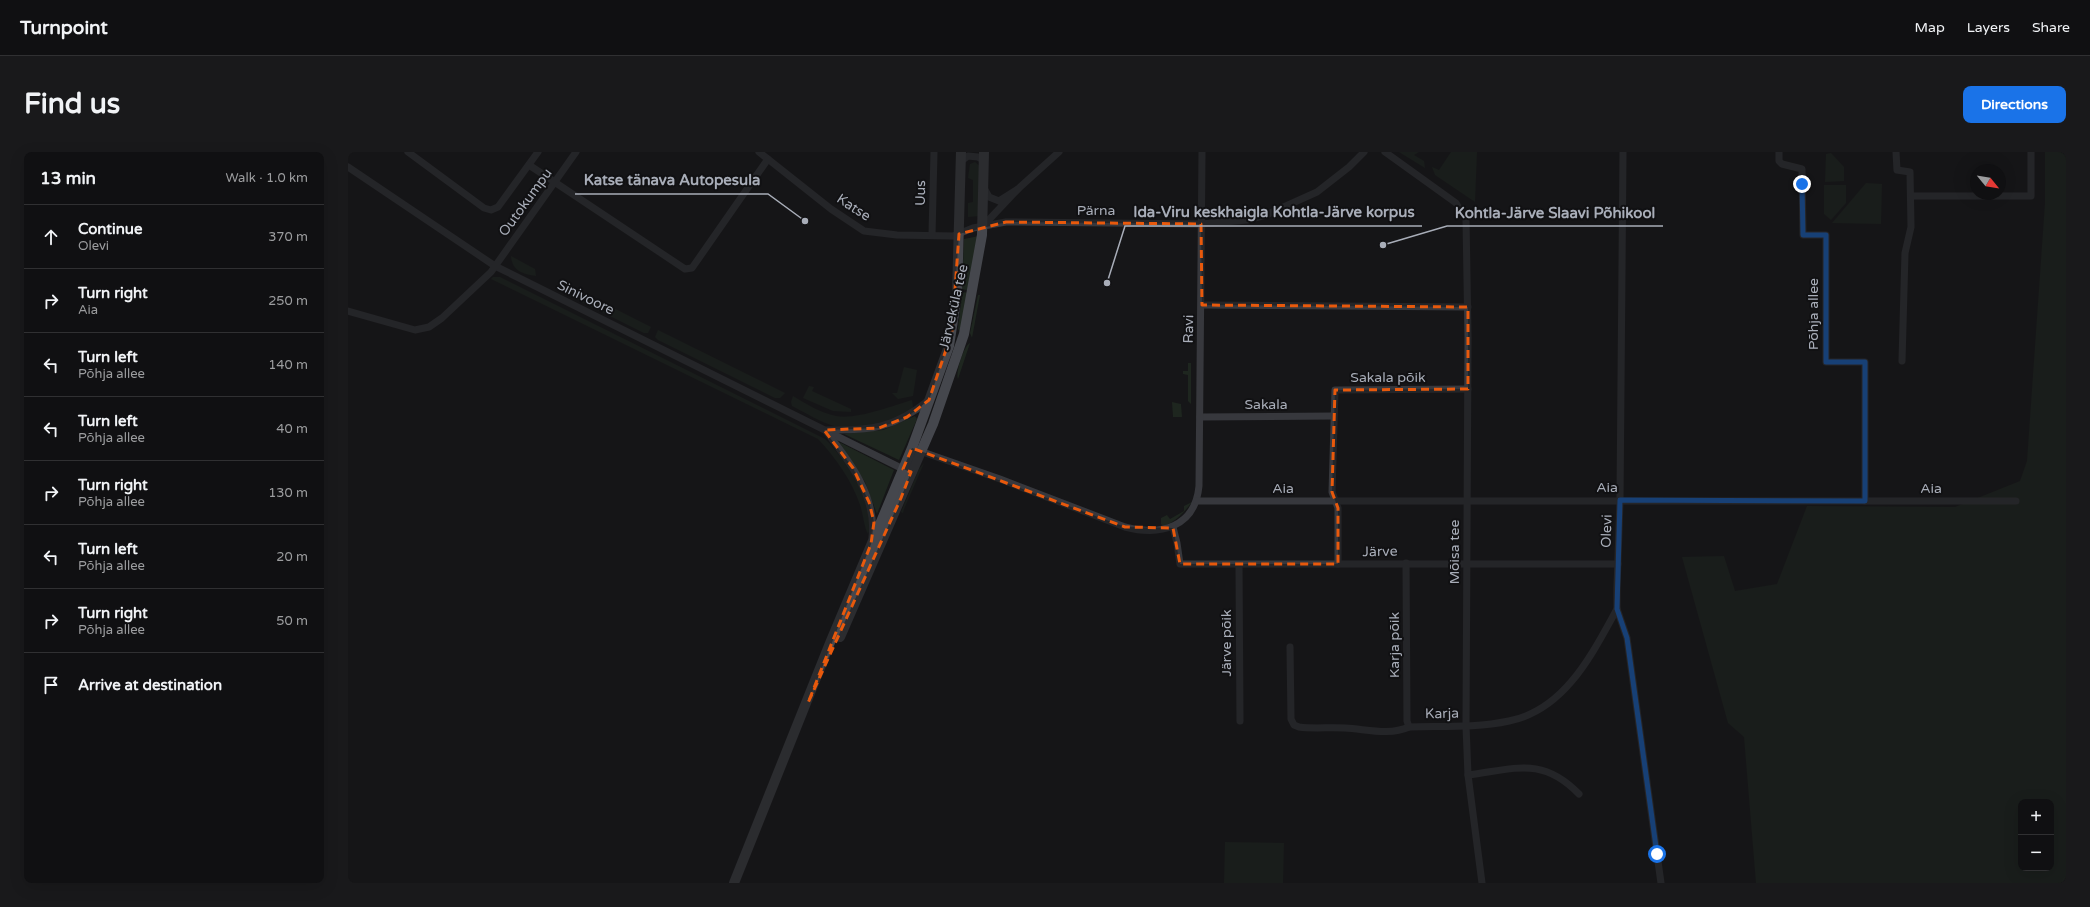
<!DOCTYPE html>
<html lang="en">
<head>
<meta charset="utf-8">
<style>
  :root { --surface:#101012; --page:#19191b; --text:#f1f3f6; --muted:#9c9d9f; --line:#303032; --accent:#1a73e8 }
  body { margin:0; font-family:"Varela Round",sans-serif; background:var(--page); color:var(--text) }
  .controls { position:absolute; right:12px; bottom:12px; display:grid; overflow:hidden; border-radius:8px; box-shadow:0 4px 16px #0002 }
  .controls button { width:36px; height:36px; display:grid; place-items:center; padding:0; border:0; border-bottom:1px solid var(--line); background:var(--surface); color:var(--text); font:20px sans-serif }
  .compass { position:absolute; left:1622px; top:12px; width:36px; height:36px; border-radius:50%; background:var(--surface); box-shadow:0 4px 16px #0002; rotate:120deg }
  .stop { position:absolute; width:12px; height:12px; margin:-9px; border:3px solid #1a73e8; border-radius:50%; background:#fff }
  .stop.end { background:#1a73e8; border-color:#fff; box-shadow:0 1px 4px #0008 }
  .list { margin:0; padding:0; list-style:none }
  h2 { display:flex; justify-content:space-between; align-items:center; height:52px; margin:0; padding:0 16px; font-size:17px }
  h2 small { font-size:13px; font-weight:400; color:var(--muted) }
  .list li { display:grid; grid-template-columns:26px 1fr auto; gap:12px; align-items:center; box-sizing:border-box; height:64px; padding:0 16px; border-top:1px solid var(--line) }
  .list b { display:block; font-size:15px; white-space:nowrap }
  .list p { margin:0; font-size:13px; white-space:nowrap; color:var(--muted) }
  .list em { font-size:13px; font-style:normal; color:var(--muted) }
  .icon { flex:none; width:22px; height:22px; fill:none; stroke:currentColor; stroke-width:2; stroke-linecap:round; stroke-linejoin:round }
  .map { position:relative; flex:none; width:1718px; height:731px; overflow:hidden; border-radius:8px }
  header { display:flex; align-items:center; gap:24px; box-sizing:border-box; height:56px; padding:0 20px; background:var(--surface); border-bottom:1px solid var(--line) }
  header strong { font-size:19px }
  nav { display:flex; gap:22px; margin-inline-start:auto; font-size:14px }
  .intro { display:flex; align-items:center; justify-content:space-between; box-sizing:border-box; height:96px; padding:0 24px }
  h1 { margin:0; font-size:28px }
  .button { padding:10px 18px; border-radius:8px; background:var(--accent); color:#fff; font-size:14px; font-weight:700 }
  main { display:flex; gap:24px; padding:0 24px }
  aside { flex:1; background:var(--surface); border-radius:8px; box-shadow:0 4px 16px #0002 }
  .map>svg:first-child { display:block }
</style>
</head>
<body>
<header>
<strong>Turnpoint</strong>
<nav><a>Map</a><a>Layers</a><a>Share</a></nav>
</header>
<div class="intro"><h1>Find us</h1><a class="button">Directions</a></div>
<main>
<aside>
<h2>13 min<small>Walk · 1.0 km</small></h2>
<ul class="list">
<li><svg class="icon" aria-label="ahead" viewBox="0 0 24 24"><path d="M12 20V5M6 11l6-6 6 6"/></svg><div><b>Continue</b><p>Olevi</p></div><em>370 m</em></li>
<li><svg class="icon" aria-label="right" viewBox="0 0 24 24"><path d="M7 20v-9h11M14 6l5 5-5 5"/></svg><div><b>Turn right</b><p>Aia</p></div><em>250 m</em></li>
<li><svg class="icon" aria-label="left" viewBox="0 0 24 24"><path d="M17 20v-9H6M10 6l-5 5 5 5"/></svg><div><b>Turn left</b><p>Põhja allee</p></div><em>140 m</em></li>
<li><svg class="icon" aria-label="left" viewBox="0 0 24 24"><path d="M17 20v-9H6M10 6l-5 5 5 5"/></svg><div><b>Turn left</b><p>Põhja allee</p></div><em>40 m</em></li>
<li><svg class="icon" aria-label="right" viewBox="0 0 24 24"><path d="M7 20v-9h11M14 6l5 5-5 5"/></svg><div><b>Turn right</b><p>Põhja allee</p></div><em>130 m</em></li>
<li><svg class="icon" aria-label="left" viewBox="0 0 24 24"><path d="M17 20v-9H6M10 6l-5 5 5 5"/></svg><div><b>Turn left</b><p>Põhja allee</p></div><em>20 m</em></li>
<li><svg class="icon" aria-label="right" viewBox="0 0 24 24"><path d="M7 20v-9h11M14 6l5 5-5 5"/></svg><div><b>Turn right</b><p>Põhja allee</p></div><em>50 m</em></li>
<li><svg class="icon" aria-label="arrive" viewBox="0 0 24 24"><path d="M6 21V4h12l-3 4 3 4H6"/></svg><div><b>Arrive at destination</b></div></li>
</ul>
</aside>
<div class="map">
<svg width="1718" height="731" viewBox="0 0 1718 731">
  <rect width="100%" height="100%" fill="#161618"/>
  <g fill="#1e261f" fill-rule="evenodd">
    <path d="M1051,0h20l-5,3 10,6 1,7z"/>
    <path d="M1103,0h26l-2,50 -40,-27 -3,-8 7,3z"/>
    <path d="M1697,0h21v731h-310l-12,-146 -16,-14 -46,-166 42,-1 11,35 42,-7 30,-78 148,1 65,-26 7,-20 18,-258zM1673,650h30v66h-30z"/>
    <path d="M1483,1l13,14v14l-19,1 1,-28z"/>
    <path d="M627,10l6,5 -2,49 -11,1v-14l5,-1v-22l-5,-2 2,-14z"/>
    <path d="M1518,31l16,1 -1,40 -49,-1z"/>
    <path d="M1476,33h22v18l-15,17 -7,-6z"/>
    <path d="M631,84l-9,55 -8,-2 2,-50z"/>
    <path d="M163,104l24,13 1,7c-13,-2 -24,-5 -25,-20z"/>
    <path d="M145,125h7l325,162c18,17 55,70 43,95 -4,-7 -5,-21 -8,-29 -8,-24 -24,-47 -42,-66l-327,-160z"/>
    <path d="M215,133h5l83,42 -3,6h-4l-76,-38 -8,-7z"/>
    <path d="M614,140l7,1 -9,38 -2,-2z"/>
    <path d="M630,143h2l-8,43 -2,-5z"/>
    <path d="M310,178l127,63 -5,5h-5l-117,-58 -3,-3z"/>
    <path d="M622,191l-12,36c-3,-6 6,-34 12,-36z"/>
    <path d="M840,211h3v41l-3,-3v-26l-5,-1v-3h5z"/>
    <path d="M556,215l13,3 -4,26 -15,3 -6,-6h5z"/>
    <path d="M461,234l5,1 -2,4 39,18v3l-18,-1 -30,-13z"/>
    <path d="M445,244c13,8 28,17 43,20 20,4 56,-10 76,-16l1,7c-9,15 -62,24 -79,19 -14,-4 -28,-13 -42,-20l-1,-4z"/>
    <path d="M824,250l9,2 1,13h-9z"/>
    <path d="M567,264l2,3 -18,41 -55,-26 39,-4z"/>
    <path d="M491,290l55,28 -17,44 -12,-32z"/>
    <path d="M576,311l-20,46 -1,4 -2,-1 18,-43z"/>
    <path d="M844,350c-7,9 -17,21 -29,24l-2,-2v-6l6,-3 3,4 14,-8v-5z"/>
    <path d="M877,690l59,1 -1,40h-59z"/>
  </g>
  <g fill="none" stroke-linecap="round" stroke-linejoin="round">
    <g stroke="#37383d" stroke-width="7">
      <path d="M60,0l76,56 7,2 7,-3 40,-55"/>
      <path d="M411,0l72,57 33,22 33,4 56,1 20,-8 33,-6 195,2 46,-4 19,-5 51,-23 32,-25 15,-15"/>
      <path d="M1037,0l71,51 10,16 2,118 -2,389 2,49 14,108"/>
      <path d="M1275,0l-3,348 -3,88v21l10,29 34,245"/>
      <path d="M1431,0v9l3,3 20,5 1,66h23v127h39v139"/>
      <path d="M1548,0l1,18 13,2 1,55 -6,26 -3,108"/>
      <path d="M612,10l8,-6 10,1 5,3"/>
      <path d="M181,13l156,104 7,-1 76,-109"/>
      <path d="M0,15l147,99 412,205"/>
      <path d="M670,37l41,-37"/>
      <path d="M1564,44h119v-44"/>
      <path d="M635,74l35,-37 -19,12 -10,-4 -5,-9"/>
      <path d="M584,83l2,-83"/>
      <path d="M854,153l266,2"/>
      <path d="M0,159l67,19 14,-3 13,-9 49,-46 85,-120"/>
      <path d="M852,265l133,-1"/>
      <path d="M479,278c43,1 68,-2 102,-30"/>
      <path d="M478,279c24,31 51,66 46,106"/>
      <path d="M569,298l83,29 125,48c35,9 70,1 74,-41l3,-334"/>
      <path d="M849,349h819"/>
      <path d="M825,375l4,16 3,21h438"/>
      <path d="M1058,411l1,158 2,6"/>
      <path d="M990,412v-56l-6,-16 3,-102 133,-1"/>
      <path d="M891,413l1,156"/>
      <path d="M942,495l1,72 3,6 5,2c15,2 30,0 46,1 21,1 44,8 64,-1 33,-1 67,1 100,-6 56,-11 83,-67 108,-112"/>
      <path d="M1120,623c47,-6 74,-19 111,19"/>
    </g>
    <g stroke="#45474d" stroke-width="10">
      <path d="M492,485l93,-213 31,-90 18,-99 2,-83"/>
      <path d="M386,731l96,-240 82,-195 37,-102 8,-52 4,-142"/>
    </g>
  </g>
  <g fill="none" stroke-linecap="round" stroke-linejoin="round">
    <path stroke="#1a73e8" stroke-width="5" d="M1309,702l-30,-216 -10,-29 3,-109 245,1v-139h-39v-127h-23l-1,-51"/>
  </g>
  <path d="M0 0H1718V731H0ZM658,70l195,2 1,81 266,2v82l-133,1 -3,102 6,16v56h-158l-7,-36 -48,-1 -213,-79 -9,21 8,3 -10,26 -93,205 63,-159 3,-22 -5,-20 -16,-34 -29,-38 55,-2 28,-11 22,-17 23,-68 7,-98z" fill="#161618" fill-opacity=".55" fill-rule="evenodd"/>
  <path fill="none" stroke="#e8590c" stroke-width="3" stroke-dasharray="8 5" stroke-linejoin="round" d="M658,70l195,2 1,81 266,2v82l-133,1 -3,102 6,16v56h-158l-7,-36 -48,-1 -213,-79 -9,21 8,3 -10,26 -93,205 63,-159 3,-22 -5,-20 -16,-34 -29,-38 55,-2 28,-11 22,-17 23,-68 7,-98z"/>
  <g text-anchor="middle" stroke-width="4" stroke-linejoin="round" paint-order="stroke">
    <g font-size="14" fill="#a8adb8" stroke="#111113">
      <text transform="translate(572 41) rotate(-89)" y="5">Uus</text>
      <text transform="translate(177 50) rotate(-54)" y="5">Outokumpu</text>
      <text transform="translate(506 55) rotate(33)" y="5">Katse</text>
      <text x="748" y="63">Pärna</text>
      <text transform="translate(238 145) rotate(26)" y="5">Sinivoore</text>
      <text transform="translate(605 155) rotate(-77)" y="5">Järveküla tee</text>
      <text transform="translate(1465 162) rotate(-90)" y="5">Põhja allee</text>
      <text transform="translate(840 177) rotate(-89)" y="5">Ravi</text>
      <text x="1040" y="230">Sakala põik</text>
      <text x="918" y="257">Sakala</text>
      <text x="1259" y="340">Aia</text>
      <text x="935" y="341">Aia</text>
      <text x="1583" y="341">Aia</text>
      <text transform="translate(1258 379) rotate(-88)" y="5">Olevi</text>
      <text transform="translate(1032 399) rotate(-1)" y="5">Järve</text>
      <text transform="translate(1106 400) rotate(-90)" y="5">Mõisa tee</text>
      <text transform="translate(878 491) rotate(-90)" y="5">Järve põik</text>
      <text transform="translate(1046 493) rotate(-90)" y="5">Karja põik</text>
      <text transform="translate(1094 561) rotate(-1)" y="5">Karja</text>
    </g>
  </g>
  <path fill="none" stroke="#a8adb8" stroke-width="1.5" d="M457 69L420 42H227M759 131L777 74H1074M1035 93L1099 74H1315"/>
  <g fill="#a8adb8" stroke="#111113" stroke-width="1.5">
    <circle cx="457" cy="69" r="4"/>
    <circle cx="759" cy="131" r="4"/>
    <circle cx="1035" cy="93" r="4"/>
  </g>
  <g font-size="15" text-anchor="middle" font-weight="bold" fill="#a8adb8" stroke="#111113" stroke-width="4" stroke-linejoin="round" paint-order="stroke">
    <text x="324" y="33">Katse tänava Autopesula</text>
    <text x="926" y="65">Ida-Viru keskhaigla Kohtla-Järve korpus</text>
    <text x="1207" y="66">Kohtla-Järve Slaavi Põhikool</text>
  </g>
</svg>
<div class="controls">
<button>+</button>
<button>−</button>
</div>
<svg class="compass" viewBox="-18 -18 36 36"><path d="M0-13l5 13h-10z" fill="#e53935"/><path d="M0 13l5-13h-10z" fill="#9c9d9f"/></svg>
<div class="stop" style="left:1309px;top:702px"></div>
<div class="stop end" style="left:1454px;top:32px"></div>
</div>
</main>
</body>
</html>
